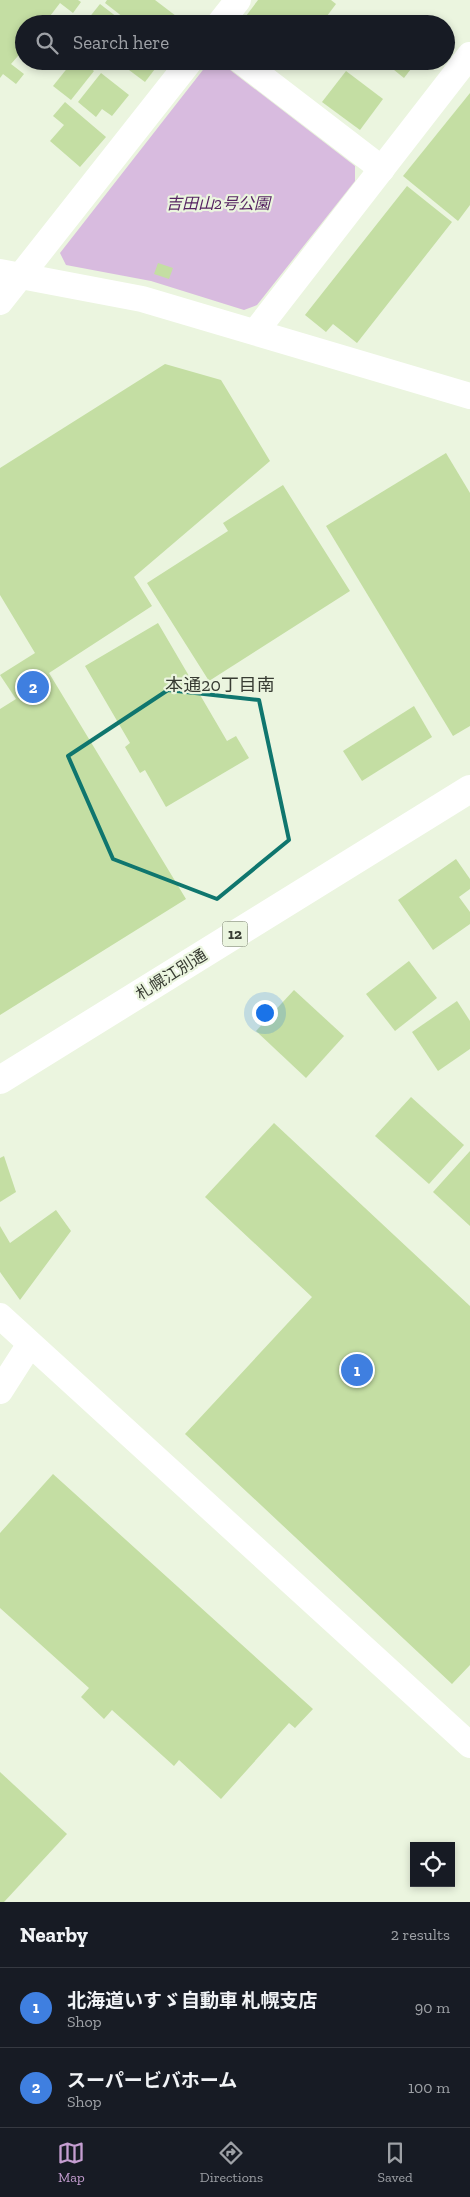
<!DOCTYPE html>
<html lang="en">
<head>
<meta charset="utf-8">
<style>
  :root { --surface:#171b24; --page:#242831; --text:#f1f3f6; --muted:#9ea1a6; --line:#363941; --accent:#c59ed1 }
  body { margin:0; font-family:"Zilla Slab","Noto Sans JP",serif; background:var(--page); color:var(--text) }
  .controls { position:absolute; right:15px; bottom:15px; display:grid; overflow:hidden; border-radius:0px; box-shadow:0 2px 8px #0003 }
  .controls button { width:45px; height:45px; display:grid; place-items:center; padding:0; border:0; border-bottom:1px solid var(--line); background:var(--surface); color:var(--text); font:25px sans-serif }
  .you { position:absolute; left:264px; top:1012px; width:18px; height:18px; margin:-12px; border:4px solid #fff; border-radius:50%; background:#1a73e8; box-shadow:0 0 0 8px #1a73e833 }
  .badge { display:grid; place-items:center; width:32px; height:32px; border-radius:50%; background:var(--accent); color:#fff; font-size:16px; font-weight:700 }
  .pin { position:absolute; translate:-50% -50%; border:2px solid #fff; box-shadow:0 1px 5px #0006 }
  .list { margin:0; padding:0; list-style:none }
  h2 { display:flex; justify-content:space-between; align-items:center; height:65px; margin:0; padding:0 20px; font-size:21px }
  h2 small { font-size:16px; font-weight:400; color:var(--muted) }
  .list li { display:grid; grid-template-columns:32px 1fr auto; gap:15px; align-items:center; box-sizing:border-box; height:80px; padding:0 20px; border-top:1px solid var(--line) }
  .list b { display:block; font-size:19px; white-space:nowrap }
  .list p { margin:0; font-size:16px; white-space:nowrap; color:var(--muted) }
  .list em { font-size:16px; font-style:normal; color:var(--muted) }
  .icon { flex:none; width:28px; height:28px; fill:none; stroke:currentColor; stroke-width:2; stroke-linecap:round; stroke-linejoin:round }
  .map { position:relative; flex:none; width:470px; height:1902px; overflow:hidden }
  .search { position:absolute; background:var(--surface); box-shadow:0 2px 8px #0003; left:15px; right:15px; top:15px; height:55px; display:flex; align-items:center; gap:12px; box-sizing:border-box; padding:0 18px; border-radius:28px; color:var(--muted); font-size:19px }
  .sheet { height:225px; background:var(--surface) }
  nav { display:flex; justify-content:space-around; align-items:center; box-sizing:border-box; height:70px; border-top:1px solid var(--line); background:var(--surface); font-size:14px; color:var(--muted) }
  nav a { display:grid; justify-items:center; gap:2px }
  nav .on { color:var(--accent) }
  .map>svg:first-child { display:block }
</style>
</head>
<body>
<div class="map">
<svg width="470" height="1902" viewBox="0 0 470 1902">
  <rect width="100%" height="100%" fill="#ebf5df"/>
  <path fill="#d8bbdf" d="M221,63l134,103v15l-98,124 -13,5 -93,-29 -85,-16 -6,-12 146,-187z"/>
  <g fill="#c4dea3">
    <path d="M0,0h78l3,2 -8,11 -13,-10 -16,21h-20v25l-13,15 13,10 -8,10 -13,-10 -3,4z"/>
    <path d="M107,0h48l21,16 -6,8h-38l-27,-21z"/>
    <path d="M258,0h73l5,4 -15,20h-65l-10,-8z"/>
    <path d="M100,4l26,20h-42z"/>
    <path d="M73,61h8l13,10 -23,29 -18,-14z"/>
    <path d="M117,61h44l-16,21z"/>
    <path d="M383,61h34l-13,17z"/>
    <path d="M346,71l37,28 -23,31 -38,-28z"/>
    <path d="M101,73l28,22 -17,21 -10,-7 -6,8 -18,-15z"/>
    <path d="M470,93v112l-12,16 -55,-45z"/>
    <path d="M65,102l41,35 -26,30 -30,-26 14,-16 -11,-9z"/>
    <path d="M407,186l45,36 -95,121 -24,-19 -7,8 -21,-17z"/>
    <path d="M158,263l15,5 -4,11 -15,-5z"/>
    <path d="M165,364l56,16 49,81 -136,116 18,29 -103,67 137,226 -186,116v-306l16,-10 -16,-24 35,-22 -35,-58v-127z"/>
    <path d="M446,453l24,40v233l-17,10 -127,-210z"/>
    <path d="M283,485l67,106 -141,90 -62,-98 81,-52 -5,-8z"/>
    <path d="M158,623l69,118 9,-5 13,22 -83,49 -21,-37 -5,3 -15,-26 5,-4 -45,-77z"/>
    <path d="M414,706l18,31 -70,44 -19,-30z"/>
    <path d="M456,859l14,20v10l-11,8 11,15v12l-37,26 -35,-50z"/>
    <path d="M409,961l28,37 -42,33 -29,-37z"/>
    <path d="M294,990l50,46 -38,42 -50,-47z"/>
    <path d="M457,1001l13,20v28l-32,22 -26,-39z"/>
    <path d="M411,1097l53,48 -35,39 -54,-48z"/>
    <path d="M274,1123l196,183v359l-18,19 -267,-250 127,-137 -107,-100z"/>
    <path d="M470,1151v75l-37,-34z"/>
    <path d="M4,1156l12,36 -16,10v-44z"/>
    <path d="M56,1210l15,21 -51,69 -20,-28v-46l10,17z"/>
    <path d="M53,1474l260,235 -18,19 -6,-5 -68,76 -42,-39 -5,6 -62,-56 -8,9 -23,-22 8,-9 -89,-80v-75z"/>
    <path d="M0,1772l67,62 -63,68h-4z"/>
  </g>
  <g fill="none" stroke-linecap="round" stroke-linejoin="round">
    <g stroke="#fff" stroke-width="26">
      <path d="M219,24l19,-24"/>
      <path d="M241,61l141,108"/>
      <path d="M0,272l142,27 328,97"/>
      <path d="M0,302l190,-241"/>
      <path d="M256,331l214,-276"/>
      <path d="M0,1316l470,429"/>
      <path d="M0,1391l30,-47"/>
    </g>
    <path stroke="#fff" stroke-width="28" d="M0,1080l470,-291"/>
  </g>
  <path fill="none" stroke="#0f766e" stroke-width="4" stroke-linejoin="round" d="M168,690l91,10 30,140 -72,59 -104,-40 -45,-103z"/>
  <g text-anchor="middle" stroke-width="4.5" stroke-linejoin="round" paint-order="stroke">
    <rect fill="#ebf5df" stroke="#6e7467" stroke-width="1" x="222.5" y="921.5" width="25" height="25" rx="4"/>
    <g font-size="15" font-weight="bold" fill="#383c33">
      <text x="235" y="939">12</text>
    </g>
    <g font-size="16" font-style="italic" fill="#562462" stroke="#ebf5df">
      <text x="218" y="209">吉田山2号公園</text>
    </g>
    <g font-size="16" fill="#383c33" stroke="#ebf5df">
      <text transform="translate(171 974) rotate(-32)" y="6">札幌江別通</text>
    </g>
    <g font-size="18" fill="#383c33" stroke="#ebf5df">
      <text x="220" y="691">本通20丁目南</text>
    </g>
  </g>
</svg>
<div class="controls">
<button><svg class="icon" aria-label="locate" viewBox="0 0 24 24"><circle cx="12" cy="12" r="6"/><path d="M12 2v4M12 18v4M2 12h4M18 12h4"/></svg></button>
</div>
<div class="you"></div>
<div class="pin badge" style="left:357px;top:1370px;background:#3f7fe0">1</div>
<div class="pin badge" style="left:33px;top:687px;background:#3f7fe0">2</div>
<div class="search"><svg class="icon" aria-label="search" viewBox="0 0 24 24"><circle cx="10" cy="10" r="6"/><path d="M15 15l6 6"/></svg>Search here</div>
</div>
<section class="sheet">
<h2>Nearby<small>2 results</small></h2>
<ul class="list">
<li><span class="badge" style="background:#3f7fe0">1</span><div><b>北海道いすゞ自動車 札幌支店</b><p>Shop</p></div><em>90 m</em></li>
<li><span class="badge" style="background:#3f7fe0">2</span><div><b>スーパービバホーム</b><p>Shop</p></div><em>100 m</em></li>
</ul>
</section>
<nav>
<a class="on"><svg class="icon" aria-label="map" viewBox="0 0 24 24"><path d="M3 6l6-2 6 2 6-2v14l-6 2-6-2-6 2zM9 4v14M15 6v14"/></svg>Map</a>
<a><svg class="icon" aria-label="directions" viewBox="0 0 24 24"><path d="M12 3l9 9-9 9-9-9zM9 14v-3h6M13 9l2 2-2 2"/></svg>Directions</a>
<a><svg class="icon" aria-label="saved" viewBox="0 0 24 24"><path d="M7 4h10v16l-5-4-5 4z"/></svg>Saved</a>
</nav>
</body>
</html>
